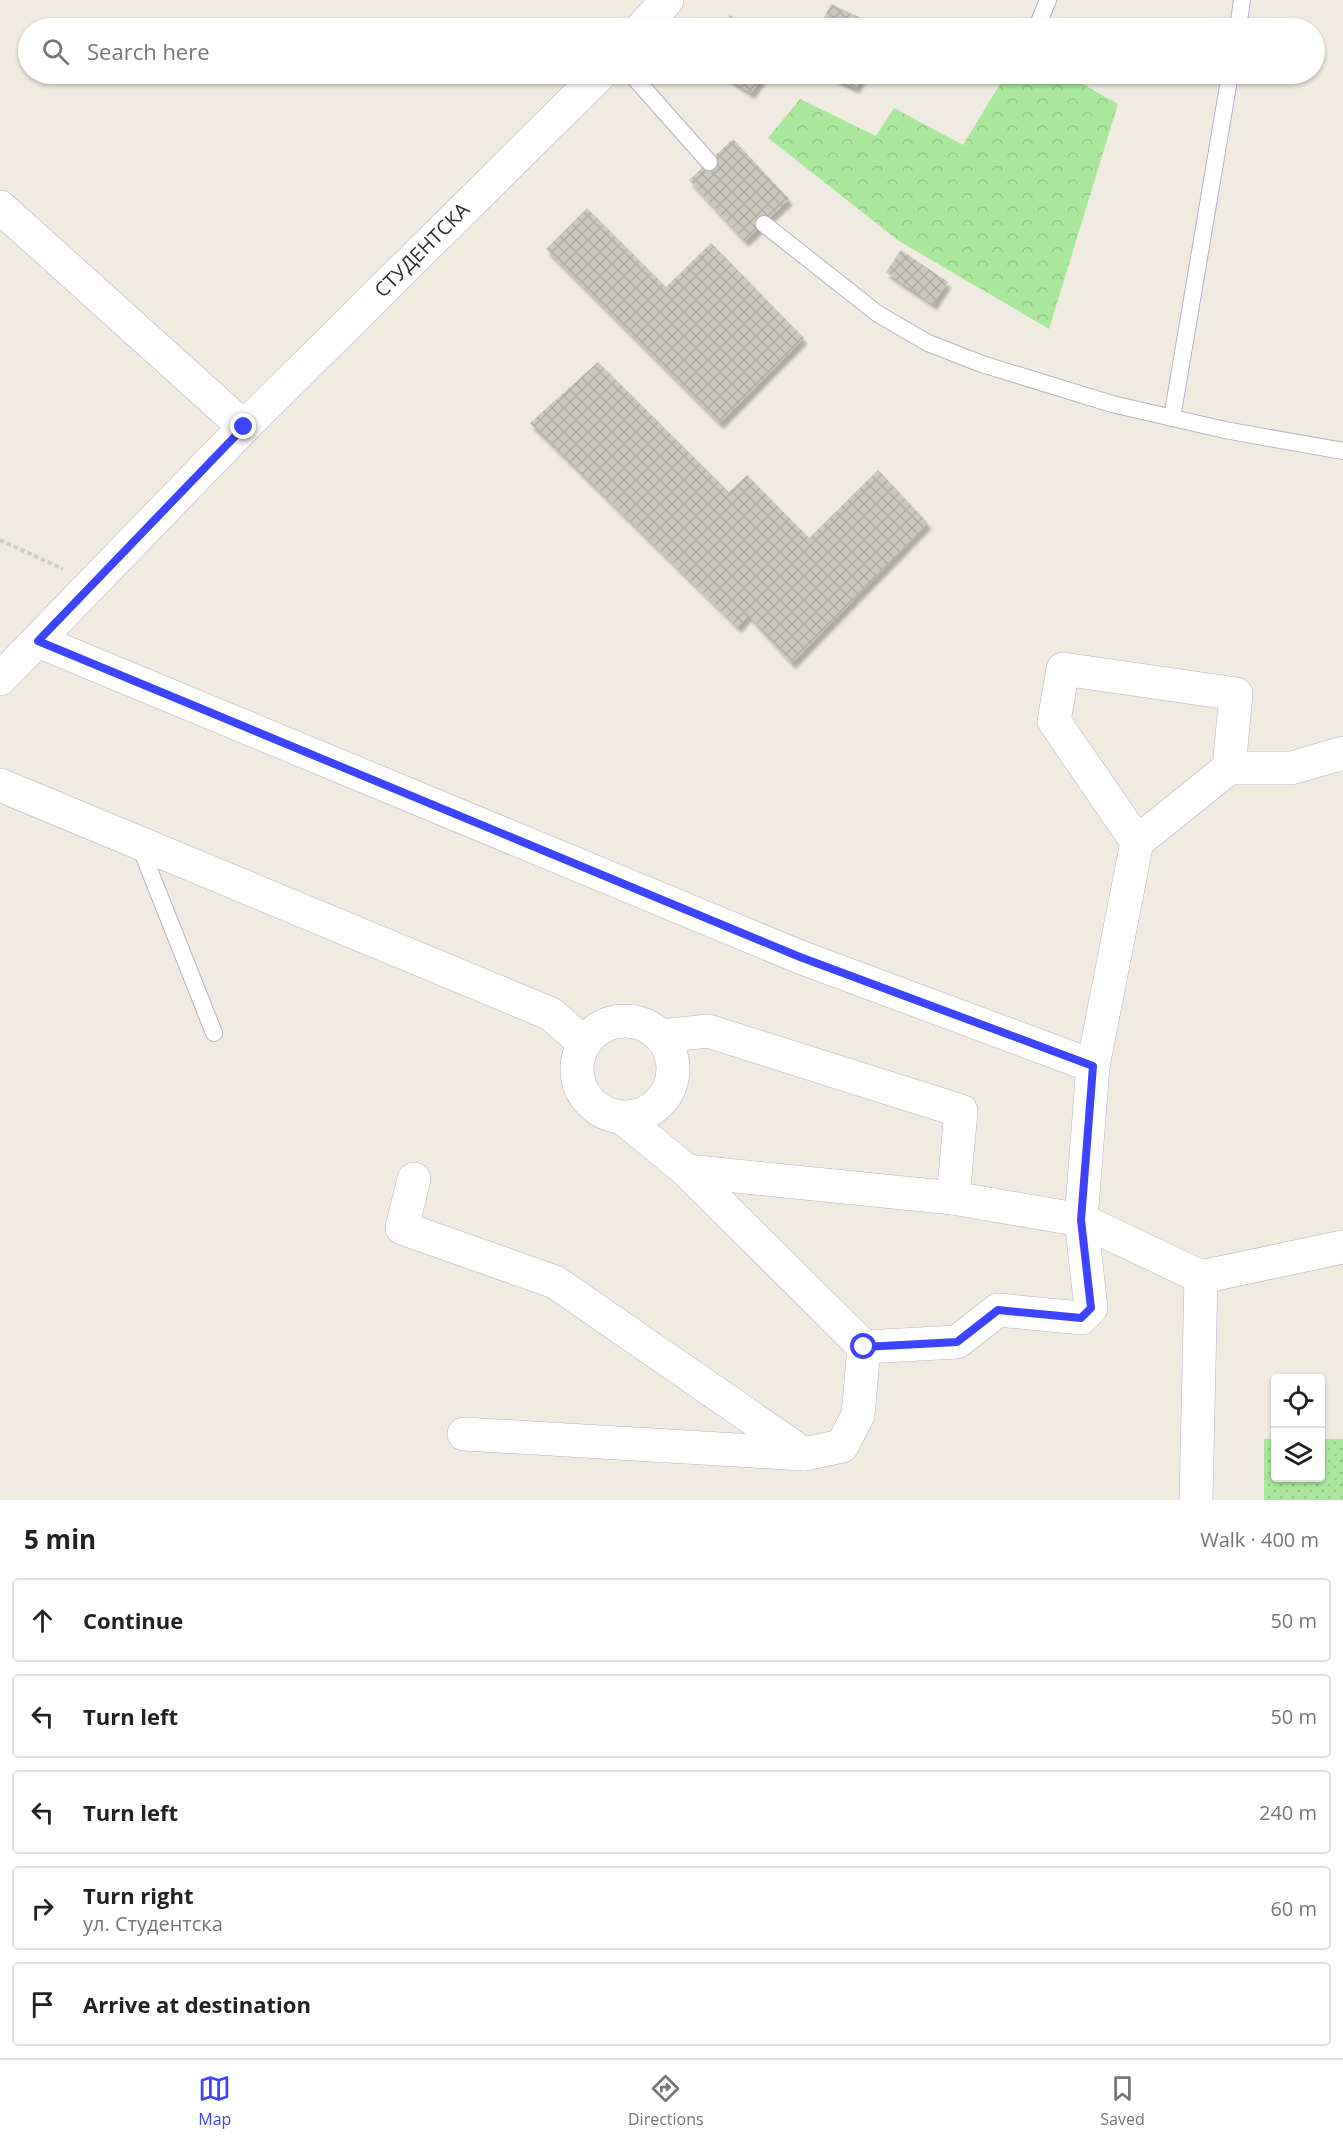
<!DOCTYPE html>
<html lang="en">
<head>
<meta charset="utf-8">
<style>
  :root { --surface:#fff; --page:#f6f6f6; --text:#222; --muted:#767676; --line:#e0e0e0; --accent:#3d44ff }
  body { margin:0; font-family:"Open Sans",sans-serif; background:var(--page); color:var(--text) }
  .controls { position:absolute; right:18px; bottom:18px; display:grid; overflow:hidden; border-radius:6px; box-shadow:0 2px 4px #0004 }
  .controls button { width:54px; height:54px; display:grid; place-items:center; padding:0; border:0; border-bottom:2px solid var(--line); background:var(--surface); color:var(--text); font:30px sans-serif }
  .stop { position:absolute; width:18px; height:18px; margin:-14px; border:4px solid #3d44ff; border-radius:50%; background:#fff }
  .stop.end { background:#3d44ff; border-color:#fff; box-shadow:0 2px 6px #0008 }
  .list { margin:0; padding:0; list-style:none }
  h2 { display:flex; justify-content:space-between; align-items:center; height:78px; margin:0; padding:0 24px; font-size:26px }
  h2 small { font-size:20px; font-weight:400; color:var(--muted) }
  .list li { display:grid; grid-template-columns:39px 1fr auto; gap:18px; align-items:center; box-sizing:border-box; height:84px; margin:0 12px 12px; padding:0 12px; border:2px solid var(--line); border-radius:6px }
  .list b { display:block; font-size:22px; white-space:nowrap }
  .list p { margin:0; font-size:20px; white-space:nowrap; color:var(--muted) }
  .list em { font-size:20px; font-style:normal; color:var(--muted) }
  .icon { flex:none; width:33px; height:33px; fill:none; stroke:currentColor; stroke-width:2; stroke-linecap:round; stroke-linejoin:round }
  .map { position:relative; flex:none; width:1343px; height:1500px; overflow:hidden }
  .search { position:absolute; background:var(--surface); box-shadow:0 2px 4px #0004; left:18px; right:18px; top:18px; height:66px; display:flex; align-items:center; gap:15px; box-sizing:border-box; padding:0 21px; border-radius:33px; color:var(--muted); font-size:22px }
  .sheet { height:558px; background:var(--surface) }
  nav { display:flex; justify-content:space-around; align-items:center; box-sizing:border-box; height:84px; border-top:2px solid var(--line); background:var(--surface); font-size:16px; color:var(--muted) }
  nav a { display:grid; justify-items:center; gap:3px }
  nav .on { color:var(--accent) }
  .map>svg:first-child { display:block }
</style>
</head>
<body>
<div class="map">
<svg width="1343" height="1500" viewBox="0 0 1343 1500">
  <defs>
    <pattern id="park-crowns" width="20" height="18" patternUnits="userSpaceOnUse" patternTransform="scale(1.5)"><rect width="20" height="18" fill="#aae79c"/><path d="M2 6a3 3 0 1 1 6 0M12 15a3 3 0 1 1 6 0" fill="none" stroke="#93c687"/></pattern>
    <pattern id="garden-dots" width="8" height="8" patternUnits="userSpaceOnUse" patternTransform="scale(1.5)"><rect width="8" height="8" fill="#aae79c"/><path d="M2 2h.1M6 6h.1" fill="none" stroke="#93c687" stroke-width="1.8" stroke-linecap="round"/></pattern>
    <pattern id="building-cross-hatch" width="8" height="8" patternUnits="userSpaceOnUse" patternTransform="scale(1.5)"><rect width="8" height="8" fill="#cbc9be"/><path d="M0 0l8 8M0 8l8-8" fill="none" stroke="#afada4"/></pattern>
    <filter id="shadow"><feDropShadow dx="3.5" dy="6" stdDeviation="1.5" flood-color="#0004"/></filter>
  </defs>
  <rect width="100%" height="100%" fill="#efebe0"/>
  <path fill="url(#park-crowns)" d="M1006,74h59l53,30 -69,225 -150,-88 -131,-103 32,-39 76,37 18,-28 69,37z"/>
  <path fill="url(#garden-dots)" d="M1264,1439h11l1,39h44l1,-39h22v61h-79z"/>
  <g fill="url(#building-cross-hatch)" filter="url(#shadow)">
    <path d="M831,4l51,24h-63z"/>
    <path d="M730,15l20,13h-29z"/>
    <path d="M722,74h43l-14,19z"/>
    <path d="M826,74h38l-8,14z"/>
    <path d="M733,139l56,60 -44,42 -56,-61z"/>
    <path d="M587,208l79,79 45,-44 93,95 -84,85 -174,-174z"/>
    <path d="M901,250l47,32 -15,22 -47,-32z"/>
    <path d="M598,362l131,130 18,-17 62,63 69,-68 50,53 -136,140 -44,-48 -10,12 -208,-204z"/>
  </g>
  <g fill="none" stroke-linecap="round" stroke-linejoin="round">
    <g stroke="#b4b4c1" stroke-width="18">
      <g id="service">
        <path d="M1039,22l9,-22"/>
        <path d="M1238,28l4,-28"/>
        <path d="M631,74l78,88"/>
        <path d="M764,224l114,90 50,29 54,21 130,40 113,26 118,21"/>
        <path d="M1172,418l58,-344"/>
        <path d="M139,844l75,189"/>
      </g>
    </g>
    <g stroke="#b4b4c1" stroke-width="34">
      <g id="minor">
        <path d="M0,207l244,220"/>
        <path d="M38,641l762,316 293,109"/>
        <path d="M1229,768h62l52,-15"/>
        <path d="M0,785l551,229 33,29"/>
        <circle cx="625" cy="1069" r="48"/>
        <path d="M661,1036l47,-5 253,80 -8,87"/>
        <path d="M623,1118l64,53 177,176 93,-5 41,-32 83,8 10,-10 -10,-88 12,-154 44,-224 -83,-121 9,-52 173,25 -7,74 -92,74"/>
        <path d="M687,1171l266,27 128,22 120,57"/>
        <path d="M414,1179l-12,49 153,54 249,172 38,-8 16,-31 6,-68"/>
        <path d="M464,1434l340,20"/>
        <path d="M1196,1500l5,-223 142,-30"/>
      </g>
    </g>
    <g stroke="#b4b4c1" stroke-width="34">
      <g id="tertiary">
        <path d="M642,28l25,-28"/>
        <path d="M0,679l244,-252 356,-353"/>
      </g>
    </g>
    <path stroke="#cdcdcd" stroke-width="4" stroke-dasharray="4.5 3" stroke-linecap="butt" d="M0,540l63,29"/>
    <use href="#service" stroke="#fff" stroke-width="16"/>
    <use href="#minor" stroke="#fff" stroke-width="33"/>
    <use href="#tertiary" stroke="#fff" stroke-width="33"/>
  </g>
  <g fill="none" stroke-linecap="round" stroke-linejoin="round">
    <path stroke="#3d44ff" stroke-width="8" d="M244,427l-206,214 762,316 293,109 -12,154 10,88 -10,10 -83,-8 -41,32 -93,5"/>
  </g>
  <g text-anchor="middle" stroke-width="5" stroke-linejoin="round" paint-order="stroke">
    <g font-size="20" fill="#2e2e2e" stroke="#fff">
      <text transform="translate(422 250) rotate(-45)" y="7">СТУДЕНТСКА</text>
    </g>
  </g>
</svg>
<div class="controls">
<button><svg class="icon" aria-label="locate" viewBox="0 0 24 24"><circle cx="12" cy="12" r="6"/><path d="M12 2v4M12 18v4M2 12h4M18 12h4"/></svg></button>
<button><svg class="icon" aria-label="layers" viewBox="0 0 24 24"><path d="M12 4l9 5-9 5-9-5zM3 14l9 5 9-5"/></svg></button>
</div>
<div class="stop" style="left:864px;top:1347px"></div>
<div class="stop end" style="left:244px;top:427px"></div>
<div class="search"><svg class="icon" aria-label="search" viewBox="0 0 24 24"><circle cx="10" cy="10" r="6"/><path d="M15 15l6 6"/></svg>Search here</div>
</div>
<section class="sheet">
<h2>5 min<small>Walk · 400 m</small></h2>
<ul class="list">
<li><svg class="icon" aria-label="ahead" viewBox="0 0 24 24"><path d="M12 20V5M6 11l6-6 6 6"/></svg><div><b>Continue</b></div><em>50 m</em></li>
<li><svg class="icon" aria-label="left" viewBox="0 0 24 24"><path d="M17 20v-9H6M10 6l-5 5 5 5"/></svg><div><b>Turn left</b></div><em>50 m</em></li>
<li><svg class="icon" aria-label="left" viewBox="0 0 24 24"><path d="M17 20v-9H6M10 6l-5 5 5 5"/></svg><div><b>Turn left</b></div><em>240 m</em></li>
<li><svg class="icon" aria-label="right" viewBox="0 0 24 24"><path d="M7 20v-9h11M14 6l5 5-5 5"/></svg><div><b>Turn right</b><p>ул. Студентска</p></div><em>60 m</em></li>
<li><svg class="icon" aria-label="arrive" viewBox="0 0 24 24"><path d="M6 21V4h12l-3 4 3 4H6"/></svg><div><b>Arrive at destination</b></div></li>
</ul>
</section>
<nav>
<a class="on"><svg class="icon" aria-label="map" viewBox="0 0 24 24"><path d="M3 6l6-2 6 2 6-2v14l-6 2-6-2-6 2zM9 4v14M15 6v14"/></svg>Map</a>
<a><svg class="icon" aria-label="directions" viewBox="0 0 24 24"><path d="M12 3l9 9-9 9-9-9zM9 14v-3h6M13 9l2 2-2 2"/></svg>Directions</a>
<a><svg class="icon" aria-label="saved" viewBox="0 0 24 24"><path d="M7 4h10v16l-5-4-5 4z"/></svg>Saved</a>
</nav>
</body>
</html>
